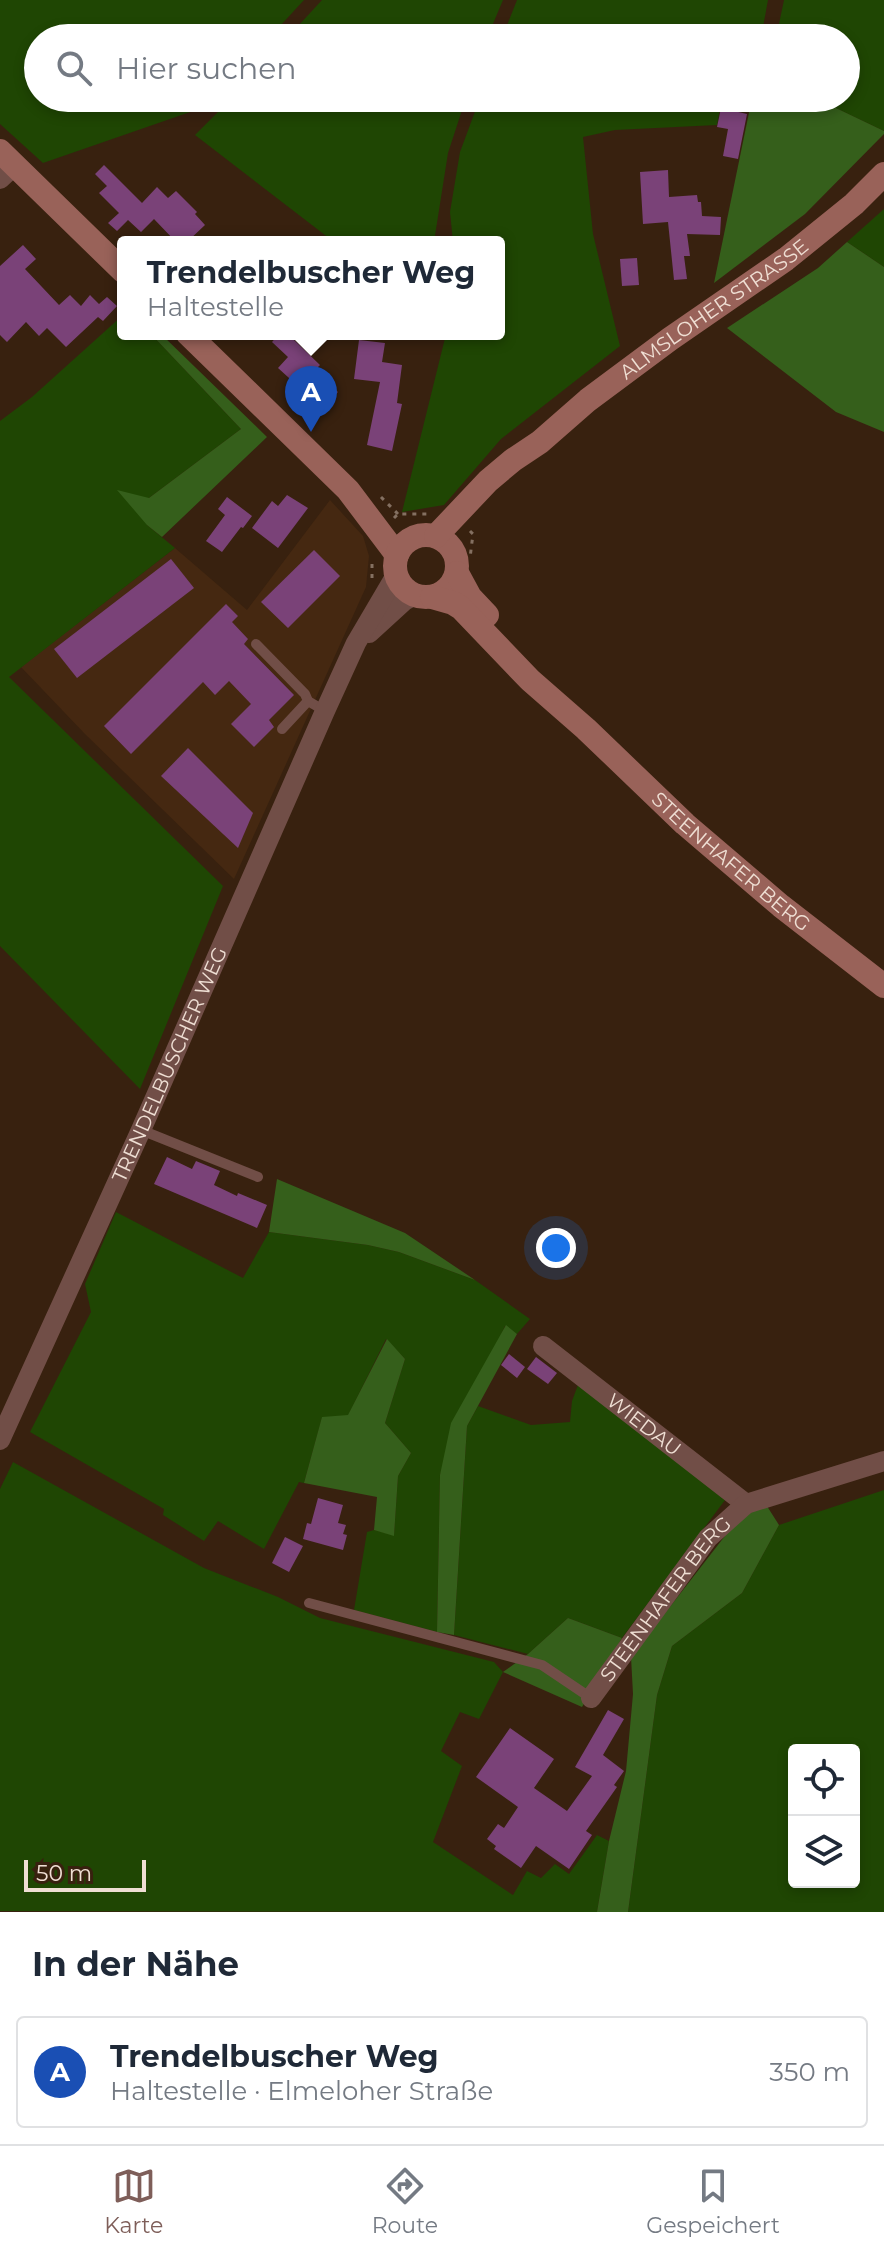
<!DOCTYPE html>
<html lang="de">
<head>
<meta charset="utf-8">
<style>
  :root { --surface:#fff; --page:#f6f6f7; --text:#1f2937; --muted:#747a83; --line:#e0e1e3; --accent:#7e5e59 }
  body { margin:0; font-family:Montserrat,sans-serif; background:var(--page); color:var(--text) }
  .controls { position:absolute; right:24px; bottom:24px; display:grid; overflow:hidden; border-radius:8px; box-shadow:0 4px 12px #0003 }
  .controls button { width:72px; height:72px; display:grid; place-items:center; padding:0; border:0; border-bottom:2px solid var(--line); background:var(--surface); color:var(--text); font:40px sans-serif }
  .scale { position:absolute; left:24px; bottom:20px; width:122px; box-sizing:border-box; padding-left:8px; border:4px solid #efdfd4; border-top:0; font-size:22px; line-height:28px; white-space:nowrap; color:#efdfd4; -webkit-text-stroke:6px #38210f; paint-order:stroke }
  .you { position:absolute; left:556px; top:1248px; width:28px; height:28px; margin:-20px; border:6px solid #fff; border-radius:50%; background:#1a73e8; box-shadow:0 0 0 12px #1a73e833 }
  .badge { display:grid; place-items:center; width:52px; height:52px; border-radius:50%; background:var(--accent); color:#fff; font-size:26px; font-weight:700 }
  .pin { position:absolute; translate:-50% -66px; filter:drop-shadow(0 2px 4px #0008) }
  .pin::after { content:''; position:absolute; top:42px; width:28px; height:24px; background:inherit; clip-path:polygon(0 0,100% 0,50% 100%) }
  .popup { position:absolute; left:117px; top:236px; width:388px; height:104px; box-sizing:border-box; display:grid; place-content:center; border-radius:8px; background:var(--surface); filter:drop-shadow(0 2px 6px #0005); font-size:26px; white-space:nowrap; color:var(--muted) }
  .popup b { font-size:30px; color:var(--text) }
  .popup::after { content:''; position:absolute; left:50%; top:100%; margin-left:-16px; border:16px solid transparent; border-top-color:var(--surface) }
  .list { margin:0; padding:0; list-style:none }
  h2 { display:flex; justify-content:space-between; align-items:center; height:104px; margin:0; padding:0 32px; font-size:34px }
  h2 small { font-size:26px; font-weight:400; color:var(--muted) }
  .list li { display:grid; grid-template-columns:52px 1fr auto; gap:24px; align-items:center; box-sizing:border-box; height:112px; margin:0 16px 16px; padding:0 16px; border:2px solid var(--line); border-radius:8px }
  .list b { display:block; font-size:30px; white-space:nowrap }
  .list p { margin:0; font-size:26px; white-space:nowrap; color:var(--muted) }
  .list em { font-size:26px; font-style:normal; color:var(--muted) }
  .icon { flex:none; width:44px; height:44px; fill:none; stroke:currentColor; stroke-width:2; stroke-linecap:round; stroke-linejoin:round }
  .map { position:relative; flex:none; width:884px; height:1912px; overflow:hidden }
  .search { position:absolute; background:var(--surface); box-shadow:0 4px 12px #0003; left:24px; right:24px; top:24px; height:88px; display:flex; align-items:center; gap:20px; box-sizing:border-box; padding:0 28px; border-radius:44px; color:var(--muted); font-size:30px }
  .sheet { height:232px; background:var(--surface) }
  nav { display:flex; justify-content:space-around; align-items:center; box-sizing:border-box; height:112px; border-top:2px solid var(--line); background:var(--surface); font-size:22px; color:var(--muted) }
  nav a { display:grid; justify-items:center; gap:4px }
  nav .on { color:var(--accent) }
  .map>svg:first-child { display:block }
</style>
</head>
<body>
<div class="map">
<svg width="884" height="1912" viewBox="0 0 884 1912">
  <rect width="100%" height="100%" fill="#38210f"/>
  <path fill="#452811" d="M330,500l33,36 6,20 -3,31 -132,292 -149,-145 -64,-67 154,-119 72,62z"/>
  <g fill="#1f4603" fill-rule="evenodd">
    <path d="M0,0h304l-35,38h-231v60h170l-12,12 -153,53 -43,-39z"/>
    <path d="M322,0h181l-16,38h-200z"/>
    <path d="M517,0h251l-7,38h-259z"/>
    <path d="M784,0h100v131l-69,-33h31v-60h-70z"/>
    <path d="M232,98h234l-18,55 -14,89h-100l-139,-107z"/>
    <path d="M480,98h242l-5,27 -102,5 -32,7 10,97 27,112 -119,93 -57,66 -42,7 44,-178h53v-92h-46l-3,-30 10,-60z"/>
    <path d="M884,209v58l-37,-25z"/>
    <path d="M123,315v19h28l90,95 -92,69 -2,27 28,23 -166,129 214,209 -83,203 -140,-143v-525l32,-24z"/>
    <path d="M116,1212l127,66 26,-46 99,13 31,7 76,28 55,39 -13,15 -12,-8 -65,149 -3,157 -83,-22 13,-78 7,-2 20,5 4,-59 13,-23 -26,-30 20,-64 -19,-20 -38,77 -26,2 -18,65 -5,-1 -35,67 -46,-28 -14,20 -41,-26 1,-6 -134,-77 61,-120 -6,-28z"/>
    <path d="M579,1382l146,118 -103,138 -54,-20 -40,36 -74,-19 13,-209 11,-20 53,19 39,-3 2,-21z"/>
    <path d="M13,1462l191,106 74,29 42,21 174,44 9,10 -24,47 -19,-7 -19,39 21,15 -29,76 80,53 14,-24 14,7 14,-14 14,10 28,-39 12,6 -12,71 -597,-1v-422z"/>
    <path d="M884,1490v422h-256l29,-217 15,-49 70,-53 37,-68zM794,1750h60v132h-60z"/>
  </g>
  <g fill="#355f1b">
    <path d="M752,98h63l69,33v3l-79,80 -91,69z"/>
    <path d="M847,242l37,25v165l-48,-20 -109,-84 91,-60z"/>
    <path d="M151,334h10l106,103 -105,100 -15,-12 -30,-35 32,8 92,-69z"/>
    <path d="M277,1179l128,54 70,47 -76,-28 -31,-7 -99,-13z"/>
    <path d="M506,1325l11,9 -50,92 -13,209 -17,-3 3,-157 11,-52z"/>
    <path d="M387,1339l18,20 -20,64 26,30 -13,23 -4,60 -20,-6 3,-33 -73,-14 18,-66 26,-2z"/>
    <path d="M765,1503l14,22 -37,68 -70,53 -15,49 -29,217h-31l12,-71 17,-70 7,-77 -2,-37 104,-134z"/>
    <path d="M568,1618l54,20 -40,69 -79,-35 25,-18z"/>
  </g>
  <g fill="#7a4278">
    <path d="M721,108l26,6 -9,45 -15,-3 5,-27 -11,-2z"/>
    <path d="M104,165l38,38 15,-16 11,11 8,-7 21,21 -2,2 10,11 -18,17h-11l-22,-23 -13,13 -13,-12 -11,11 -9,-8 11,-10 -20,-20 8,-7 -12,-12z"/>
    <path d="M668,170l1,27 28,-2 1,7h3l1,14 19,1 -1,18 -33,-1 3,22h-6l3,23 -13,1 -6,-58 -25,2 -3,-52z"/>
    <path d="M23,245l13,14 -11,10 34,36 11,-10 11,11 9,-11 9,9 8,-7 10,9 -14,15 -5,-4 -32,30 -19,-19 -8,8 -13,-14 -19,20 -7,-7v-69z"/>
    <path d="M637,258l2,27 -17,1 -2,-27z"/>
    <path d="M279,334h22l-7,6 26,25 -6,6 24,21 -12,13 -24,-21 -3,3 -21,-19 10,-11 -16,-15z"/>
    <path d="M359,340l26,3 -3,19 20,3 -5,38 5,1 -10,47 -25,-6 13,-63 -26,-3z"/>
    <path d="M287,495l21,13 -30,40 -26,-20 20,-27 6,5z"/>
    <path d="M227,497l25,19 -9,12 -2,-1 -19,25 -16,-11 19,-26 -7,-6z"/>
    <path d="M314,550l26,26 -52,52 -27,-26z"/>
    <path d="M171,559l23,29 -117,90 -23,-29z"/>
    <path d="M226,604l12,12 -6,6 16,17 -4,5 50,51 -25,25 5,7 -20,20 -23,-23 20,-20 -22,-23 -14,14 -12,-13 -72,72 -27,-28z"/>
    <path d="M188,748l65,65 -15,35 -77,-72z"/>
    <path d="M167,1157l25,12 4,-8 24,10 -6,14 23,11 1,-3 29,12 -10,23 -103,-44z"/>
    <path d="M509,1354l16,13 -8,11 -16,-13z"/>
    <path d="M536,1357l21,16 -9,11 -21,-15z"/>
    <path d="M318,1498l25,7 -5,18 8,2 -3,9 4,1 -4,15 -40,-11 4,-16 4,1z"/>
    <path d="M285,1537l18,9 -14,26 -17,-9z"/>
    <path d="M608,1710l16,9 -21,36 21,16 -10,14 3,2 -31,44 6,4 -23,34 -33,-23 -15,22 -27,-19 2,-3 -9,-7 11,-15 6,4 14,-21 -42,-30 34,-49 44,31 -20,29 33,23 25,-35 -17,-9z"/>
  </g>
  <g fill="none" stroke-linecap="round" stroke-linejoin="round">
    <g stroke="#847061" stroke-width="3" stroke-dasharray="4 6" stroke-linecap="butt">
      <path d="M381,497l17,17"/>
      <path d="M394,518l4,-4h31"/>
      <path d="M470,531l3,3 -3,24"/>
      <path d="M372,578v-20"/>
    </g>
    <g stroke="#714e47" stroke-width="10">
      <path d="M256,644l49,50 3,7"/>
      <path d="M282,729l26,-28 17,10"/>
      <path d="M141,1130l117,47"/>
      <path d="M309,1603l233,62 49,33"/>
    </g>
    <g stroke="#714e47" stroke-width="20">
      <path d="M0,179l15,-14"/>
      <path d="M369,633l35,-32 11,-6"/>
      <path id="s1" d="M543,1346l203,158"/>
      <path id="s2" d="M0,1440l141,-310 184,-419 31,-68 40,-68"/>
      <path id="s3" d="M591,1698l117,-160 38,-34 138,-43"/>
    </g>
    <g stroke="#996259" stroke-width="24">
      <path d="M0,151l123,120"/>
      <path d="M188,334l160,156 49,65"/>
      <circle cx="426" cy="566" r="31"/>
      <path id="s4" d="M436,536l52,-55 25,-21 27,-18 48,-42 82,-61 116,-80 68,-55 30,-30"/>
      <path d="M457,573l13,24 17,18"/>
      <path id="s5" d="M432,597l21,6 8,5 69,72 56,49 99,95 96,82 103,80"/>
    </g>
  </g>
  <g text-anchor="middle" stroke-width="6" stroke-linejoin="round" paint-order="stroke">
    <g font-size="20" fill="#efdfd4" stroke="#38210f">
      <text dy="7" stroke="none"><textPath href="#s4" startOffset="360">ALMSLOHER STRASSE</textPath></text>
      <text dy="7" stroke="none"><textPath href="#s5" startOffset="402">STEENHAFER BERG</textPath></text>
      <text dy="7" stroke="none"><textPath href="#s2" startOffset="412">TRENDELBUSCHER WEG</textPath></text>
      <text dy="7" stroke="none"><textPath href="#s1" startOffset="128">WIEDAU</textPath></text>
      <text dy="7" stroke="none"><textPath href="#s3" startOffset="124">STEENHAFER BERG</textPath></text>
    </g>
  </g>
</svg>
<div class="controls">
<button><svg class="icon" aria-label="locate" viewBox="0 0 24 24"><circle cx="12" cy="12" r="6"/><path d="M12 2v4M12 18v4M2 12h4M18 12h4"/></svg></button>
<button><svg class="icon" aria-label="layers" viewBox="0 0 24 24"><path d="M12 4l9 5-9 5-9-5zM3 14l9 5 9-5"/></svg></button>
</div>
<div class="scale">50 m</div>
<div class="you"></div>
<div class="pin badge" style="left:311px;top:432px;background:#1a4fb4">A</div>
<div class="popup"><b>Trendelbuscher Weg</b>Haltestelle</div>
<div class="search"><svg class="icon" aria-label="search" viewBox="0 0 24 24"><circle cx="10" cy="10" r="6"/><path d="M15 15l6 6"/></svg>Hier suchen</div>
</div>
<section class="sheet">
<h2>In der Nähe<small></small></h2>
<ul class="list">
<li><span class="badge" style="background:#1a4fb4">A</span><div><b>Trendelbuscher Weg</b><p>Haltestelle · Elmeloher Straße</p></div><em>350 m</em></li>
</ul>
</section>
<nav>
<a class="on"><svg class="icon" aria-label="map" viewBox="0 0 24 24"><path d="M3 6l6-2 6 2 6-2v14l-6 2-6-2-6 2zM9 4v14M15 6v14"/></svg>Karte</a>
<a><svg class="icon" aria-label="directions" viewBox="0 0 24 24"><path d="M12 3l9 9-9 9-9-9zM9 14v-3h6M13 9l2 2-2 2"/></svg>Route</a>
<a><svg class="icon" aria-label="saved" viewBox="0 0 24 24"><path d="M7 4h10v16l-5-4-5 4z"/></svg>Gespeichert</a>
</nav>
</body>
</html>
